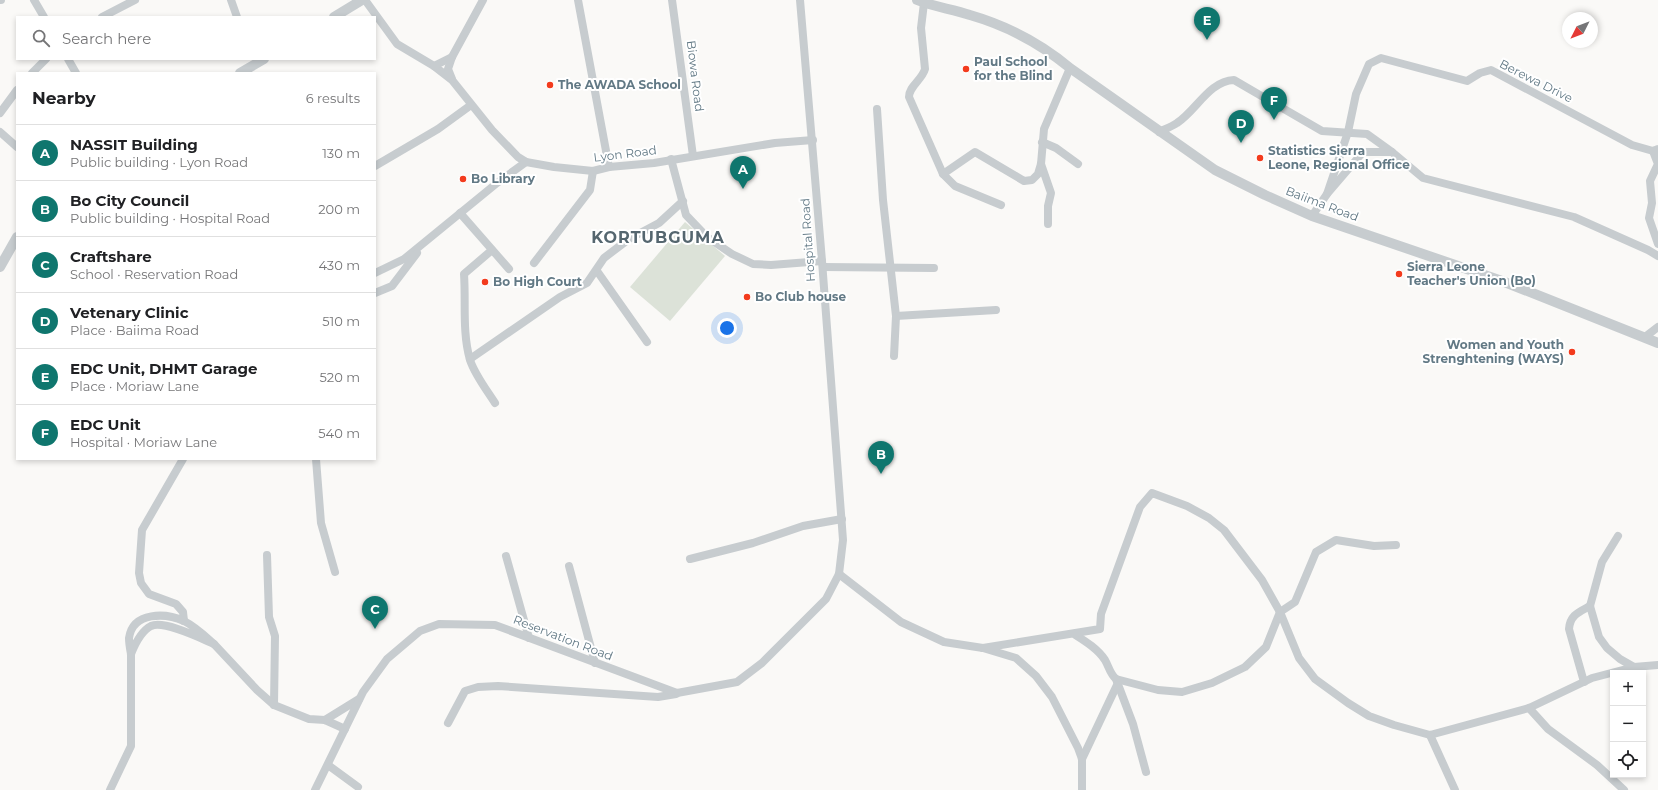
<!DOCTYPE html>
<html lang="en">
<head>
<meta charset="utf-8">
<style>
  :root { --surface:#fff; --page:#f2f2f2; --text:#202124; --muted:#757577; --line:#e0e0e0; --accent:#0f766e }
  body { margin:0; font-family:Montserrat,sans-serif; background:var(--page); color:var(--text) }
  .controls { position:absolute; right:12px; bottom:12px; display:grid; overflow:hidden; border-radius:0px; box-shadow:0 2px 6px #0003 }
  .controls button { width:36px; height:36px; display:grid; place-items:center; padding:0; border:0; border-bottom:1px solid var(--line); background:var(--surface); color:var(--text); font:20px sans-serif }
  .compass { position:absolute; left:1562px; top:12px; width:36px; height:36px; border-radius:50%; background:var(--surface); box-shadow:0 2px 6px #0003; rotate:228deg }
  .you { position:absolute; left:727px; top:328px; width:14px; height:14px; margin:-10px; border:3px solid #fff; border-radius:50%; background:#1a73e8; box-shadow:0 0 0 6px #1a73e833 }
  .badge { display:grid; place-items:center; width:26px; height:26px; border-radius:50%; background:var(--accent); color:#fff; font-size:13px; font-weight:700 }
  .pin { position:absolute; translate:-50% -33px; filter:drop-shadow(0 1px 2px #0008) }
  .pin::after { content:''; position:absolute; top:21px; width:14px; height:12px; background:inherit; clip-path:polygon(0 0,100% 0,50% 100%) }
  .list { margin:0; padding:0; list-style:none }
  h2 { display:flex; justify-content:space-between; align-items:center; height:52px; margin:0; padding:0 16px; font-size:17px }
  h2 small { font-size:13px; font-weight:400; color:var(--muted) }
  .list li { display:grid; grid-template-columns:26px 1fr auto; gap:12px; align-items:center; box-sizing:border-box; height:56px; padding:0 16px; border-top:1px solid var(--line) }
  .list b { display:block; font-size:15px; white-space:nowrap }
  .list p { margin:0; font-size:13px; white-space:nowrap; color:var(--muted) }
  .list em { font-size:13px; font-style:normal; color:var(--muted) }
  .icon { flex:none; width:22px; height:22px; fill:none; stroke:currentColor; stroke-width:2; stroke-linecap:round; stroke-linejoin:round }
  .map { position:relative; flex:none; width:1658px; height:790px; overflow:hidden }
  .search { position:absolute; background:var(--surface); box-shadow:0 2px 6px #0003; left:16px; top:16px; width:360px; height:44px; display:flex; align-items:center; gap:10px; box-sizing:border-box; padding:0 14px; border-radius:0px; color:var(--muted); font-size:15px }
  .panel { position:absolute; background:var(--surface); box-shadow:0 2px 6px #0003; left:16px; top:72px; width:360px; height:388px; border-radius:0px }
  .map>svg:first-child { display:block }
</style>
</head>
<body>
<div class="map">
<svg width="1658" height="790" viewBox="0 0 1658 790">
  <rect width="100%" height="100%" fill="#faf9f7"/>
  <path fill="#dce2d8" d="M685,222l40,34 -55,65 -40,-34z"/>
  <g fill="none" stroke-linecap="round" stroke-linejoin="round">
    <g stroke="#c7cccf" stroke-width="8">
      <path d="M0,0h1"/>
      <path d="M34,0l10,17"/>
      <path d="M231,0l6,17"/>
      <path d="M365,0l32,44 37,22 18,14 40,50 26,27 8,5 28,5 39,4 16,-4 45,-4 121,-20 38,-3"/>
      <path d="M578,0l31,167"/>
      <path d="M672,0l21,156"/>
      <path d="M924,3l-3,25 4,41c-3,11 -16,17 -16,28l34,77 12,12 46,19"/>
      <path d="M102,17l33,-17"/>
      <path d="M68,59l8,14"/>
      <path d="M434,66l18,-9"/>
      <path d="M32,73l14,-14"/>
      <path d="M452,79l-4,-10 4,-12 31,-57"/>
      <path d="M877,109l6,91 13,116 -2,40"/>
      <path d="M0,113l17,-23"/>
      <path d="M0,132l17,15"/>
      <path d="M1159,132c6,-3 12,-5 18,-9 19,-12 32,-42 57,-43l88,51 45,3 25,18"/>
      <path d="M1042,142l14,6 22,16"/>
      <path d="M1653,151l5,13 -8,17 2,22 -3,15 9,26"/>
      <path d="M671,159l15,56 21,22 25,17 21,10 18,1 51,-4"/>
      <path d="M1041,164l10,29 -3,13v18"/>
      <path d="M375,166l63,-37 33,-24"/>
      <path d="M943,174l32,-22 49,29 8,-1 6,-6 3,-10 3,-35 26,-61"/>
      <path d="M1327,194l21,-62 8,-38 13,-30 12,-6 86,23 13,-8 11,-3 141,75 21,6 5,-2"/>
      <path d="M460,213l49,56"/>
      <path d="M1312,216l15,-22 36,-42h29l31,26 151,39 74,33 10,6"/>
      <path d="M492,250l-28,24c2,28 -2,58 6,86 5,15 16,29 25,43"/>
      <path d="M534,263l56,-73 3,-19"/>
      <path d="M823,267l111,1"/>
      <path d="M597,271l50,71"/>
      <path d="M375,273l29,-14 93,-76 29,-21"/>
      <path d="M375,293l17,-7 25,-33"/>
      <path d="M896,316l100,-6"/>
      <path d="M1645,337l13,-10"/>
      <path d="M470,359l90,-62 27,-14 17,-25 25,-19 30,-16 24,-22"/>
      <path d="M183,459l-41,71 -3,43 2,10 8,11 27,10 7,8 1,9"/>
      <path d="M316,459l5,64 14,49"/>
      <path d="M1618,536l-16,26 -12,44 9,31 8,11 13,11 14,8"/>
      <path d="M267,555l2,62 6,19 -1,69"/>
      <path d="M506,556l23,82"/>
      <path d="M690,559l63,-16 50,-17 39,-7"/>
      <path d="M569,566l26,97"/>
      <path d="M839,574l62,48 43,20 39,6 33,10 20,18 16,21 26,51 4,11v31"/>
      <path d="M1074,634c11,7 24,15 31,26 4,7 5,14 11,19l42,11 24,2 30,-9 33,-16 21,-20 14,-35 15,-10 21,-50 20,-12 38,6 22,-1"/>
      <path d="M214,644l43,46 17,15 35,14 16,1 20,9"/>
      <path d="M983,648l117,-19 1,-15 39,-107 12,-14 35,13 22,12 15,12 38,50 18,32 19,46 16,21 33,24 21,13 25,9 36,10 99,-27 63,-30 42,-11 24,-2"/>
      <path d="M1116,679l17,45 13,48"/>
      <path d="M1584,682l-15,-53c1,-14 10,-17 21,-23"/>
      <path d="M1529,708l19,21 49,36 27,25"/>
      <path d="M325,720l34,-21"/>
      <path d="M448,723l17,-32 13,-4 20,-1 160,11 18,-3"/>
      <path d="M1430,735l25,55"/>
      <path d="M1082,759l35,-74"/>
      <path d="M328,765l30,22"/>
      <path d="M110,790l21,-44v-92c-1,-5 -2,-11 -2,-16 4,-27 37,-25 55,-17 12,6 21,15 30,23 -14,-6 -50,-24 -63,-18 -10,5 -16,18 -20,28"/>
      <path d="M315,790l48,-98 24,-33 33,-28 19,-7 56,1 182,68 60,-11 25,-19 64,-64 13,-25 4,-34 -21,-279 -22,-261"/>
    </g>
    <g stroke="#c7cccf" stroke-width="10">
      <path d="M917,0c17,7 36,9 53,15 38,11 70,28 100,53l145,102 50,25 47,21 190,65 156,62"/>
      <path d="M334,17l28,-17"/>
      <path d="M240,73l24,-14"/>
      <path d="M0,267l17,-30"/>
    </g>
  </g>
  <g fill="#f33b1d" stroke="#fff" stroke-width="1.5">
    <circle cx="966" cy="69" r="4"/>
    <circle cx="550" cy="85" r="4"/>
    <circle cx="1260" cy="158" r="4"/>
    <circle cx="463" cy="179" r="4"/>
    <circle cx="1399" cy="274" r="4"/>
    <circle cx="485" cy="282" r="4"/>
    <circle cx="747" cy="297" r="4"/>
    <circle cx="1572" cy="352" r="4"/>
  </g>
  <g text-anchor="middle" stroke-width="4" stroke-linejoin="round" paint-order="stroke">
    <g font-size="12" font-weight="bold" fill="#627985" stroke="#fff" text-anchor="start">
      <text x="974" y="66">Paul School<tspan x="974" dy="14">for the Blind</tspan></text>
      <text x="558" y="89">The AWADA School</text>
      <text x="1268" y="155">Statistics Sierra<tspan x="1268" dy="14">Leone, Regional Office</tspan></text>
      <text x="471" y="183">Bo Library</text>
      <text x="1407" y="271">Sierra Leone<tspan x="1407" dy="14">Teacher's Union (Bo)</tspan></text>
      <text x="493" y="286">Bo High Court</text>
      <text x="755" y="301">Bo Club house</text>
      <text x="1564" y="349" text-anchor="end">Women and Youth<tspan x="1564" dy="14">Strenghtening (WAYS)</tspan></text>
    </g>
    <g font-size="12" fill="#627985" stroke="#fff">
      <text transform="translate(695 76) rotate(83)" y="4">Biowa Road</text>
      <text transform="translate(1536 81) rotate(27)" y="4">Berewa Drive</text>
      <text transform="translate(625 154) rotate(-7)" y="4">Lyon Road</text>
      <text transform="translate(1322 204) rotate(21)" y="4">Baiima Road</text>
      <text transform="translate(808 240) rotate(-94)" y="4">Hospital Road</text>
      <text transform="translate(563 638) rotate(21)" y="4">Reservation Road</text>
    </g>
    <g font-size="16" font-weight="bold" letter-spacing="1" fill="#55666f" stroke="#fff">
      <text x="658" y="243">KORTUBGUMA</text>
    </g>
  </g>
</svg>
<div class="controls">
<button>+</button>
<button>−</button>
<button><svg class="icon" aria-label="locate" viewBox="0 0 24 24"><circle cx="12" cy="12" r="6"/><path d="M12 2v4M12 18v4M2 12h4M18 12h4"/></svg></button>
</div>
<svg class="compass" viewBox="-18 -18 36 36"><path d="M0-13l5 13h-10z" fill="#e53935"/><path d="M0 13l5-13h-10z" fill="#757577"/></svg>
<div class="you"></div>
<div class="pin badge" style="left:743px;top:189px">A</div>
<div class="pin badge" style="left:881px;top:474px">B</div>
<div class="pin badge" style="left:375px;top:629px">C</div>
<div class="pin badge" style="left:1241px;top:143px">D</div>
<div class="pin badge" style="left:1207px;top:40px">E</div>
<div class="pin badge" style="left:1274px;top:120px">F</div>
<div class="search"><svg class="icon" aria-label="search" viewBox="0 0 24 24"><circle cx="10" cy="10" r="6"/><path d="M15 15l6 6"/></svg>Search here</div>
<section class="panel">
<h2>Nearby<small>6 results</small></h2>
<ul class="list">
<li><span class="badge">A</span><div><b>NASSIT Building</b><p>Public building · Lyon Road</p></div><em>130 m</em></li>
<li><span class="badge">B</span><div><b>Bo City Council</b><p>Public building · Hospital Road</p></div><em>200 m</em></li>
<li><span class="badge">C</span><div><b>Craftshare</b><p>School · Reservation Road</p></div><em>430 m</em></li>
<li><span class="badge">D</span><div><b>Vetenary Clinic</b><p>Place · Baiima Road</p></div><em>510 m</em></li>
<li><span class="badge">E</span><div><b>EDC Unit, DHMT Garage</b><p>Place · Moriaw Lane</p></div><em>520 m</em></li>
<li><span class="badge">F</span><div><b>EDC Unit</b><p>Hospital · Moriaw Lane</p></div><em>540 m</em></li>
</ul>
</section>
</div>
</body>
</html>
